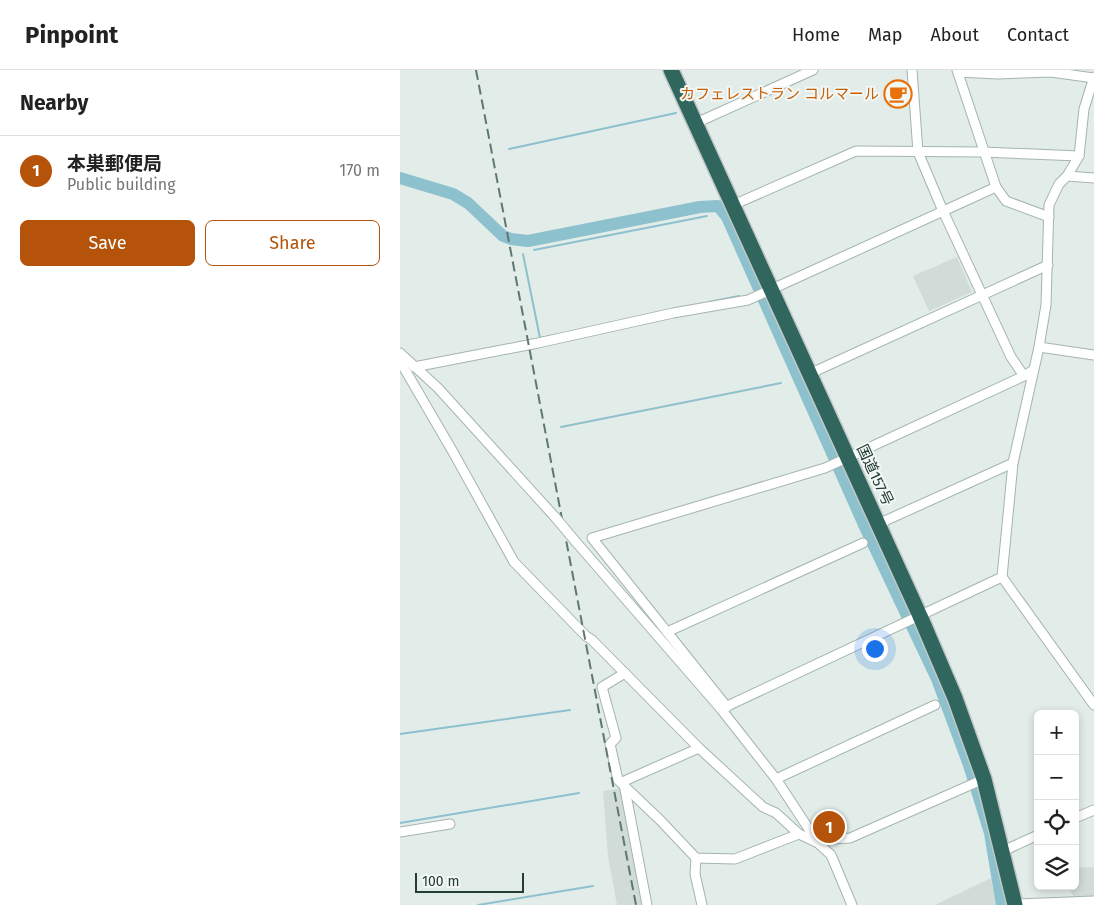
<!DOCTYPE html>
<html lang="en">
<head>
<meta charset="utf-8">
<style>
  :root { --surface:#fff; --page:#f2f2f2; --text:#222; --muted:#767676; --line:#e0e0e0; --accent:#b45309 }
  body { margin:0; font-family:"Fira Sans","Noto Sans JP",sans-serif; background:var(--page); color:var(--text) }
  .controls { position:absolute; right:15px; bottom:15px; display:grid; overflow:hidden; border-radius:8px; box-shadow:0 2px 8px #0003 }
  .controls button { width:45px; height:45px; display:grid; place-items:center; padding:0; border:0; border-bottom:1px solid var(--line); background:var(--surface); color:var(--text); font:25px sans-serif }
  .scale { position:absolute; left:15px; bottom:12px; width:109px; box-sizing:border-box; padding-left:5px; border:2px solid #233c36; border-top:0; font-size:14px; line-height:18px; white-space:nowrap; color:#233c36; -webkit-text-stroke:4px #f3f8f6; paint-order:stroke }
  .you { position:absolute; left:474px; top:578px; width:18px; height:18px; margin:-12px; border:4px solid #fff; border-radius:50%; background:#1a73e8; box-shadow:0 0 0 8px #1a73e833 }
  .badge { display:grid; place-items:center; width:32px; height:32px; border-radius:50%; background:var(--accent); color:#fff; font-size:16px; font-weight:700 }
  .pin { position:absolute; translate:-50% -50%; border:2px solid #fff; box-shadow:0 1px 5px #0006 }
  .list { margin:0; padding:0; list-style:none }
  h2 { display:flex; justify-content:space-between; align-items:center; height:65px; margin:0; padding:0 20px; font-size:21px }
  h2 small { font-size:16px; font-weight:400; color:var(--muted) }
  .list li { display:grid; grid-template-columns:32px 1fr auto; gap:15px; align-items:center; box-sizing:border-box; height:70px; padding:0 20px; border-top:1px solid var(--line) }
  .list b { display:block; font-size:19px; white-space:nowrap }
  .list p { margin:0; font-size:16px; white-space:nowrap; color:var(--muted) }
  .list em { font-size:16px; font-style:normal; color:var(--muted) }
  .actions { display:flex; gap:10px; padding:15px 20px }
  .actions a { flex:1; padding:11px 0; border:1px solid var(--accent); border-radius:8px; text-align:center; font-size:18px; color:var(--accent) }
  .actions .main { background:var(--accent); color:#fff }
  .icon { flex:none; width:28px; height:28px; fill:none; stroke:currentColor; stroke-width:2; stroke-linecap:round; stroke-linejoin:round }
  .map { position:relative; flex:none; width:694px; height:835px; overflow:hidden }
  header { display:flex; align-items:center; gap:30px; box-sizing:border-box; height:70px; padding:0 25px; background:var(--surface); border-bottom:1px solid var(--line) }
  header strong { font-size:24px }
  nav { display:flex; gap:28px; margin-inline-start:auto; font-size:18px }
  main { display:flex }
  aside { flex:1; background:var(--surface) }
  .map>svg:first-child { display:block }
</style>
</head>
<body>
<header>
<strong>Pinpoint</strong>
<nav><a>Home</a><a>Map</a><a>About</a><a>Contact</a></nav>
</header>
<main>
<aside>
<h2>Nearby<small></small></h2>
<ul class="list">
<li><span class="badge">1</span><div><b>本巣郵便局</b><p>Public building</p></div><em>170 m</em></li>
</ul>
<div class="actions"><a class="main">Save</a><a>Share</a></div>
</aside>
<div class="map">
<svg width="694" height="835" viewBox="0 0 694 835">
  <rect width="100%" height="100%" fill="#e2ece8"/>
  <g fill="#d1dbd7">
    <path d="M557,187l15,35 -43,19 -16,-35z"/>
    <path d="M222,718l23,117h-28l-9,-49 -5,-65z"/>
    <path d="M694,797v38l-17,-2 -9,-17h7v-18z"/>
    <path d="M591,808l5,27h-61z"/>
  </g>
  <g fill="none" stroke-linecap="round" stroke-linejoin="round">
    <g stroke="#8dc1ce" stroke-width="2">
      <path d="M109,79l167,-36"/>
      <path d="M134,180l173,-34"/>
      <path d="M123,184l17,84 25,-5"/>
      <path d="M309,232l30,-6"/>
      <path d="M161,357l220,-44"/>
      <path d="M0,664l170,-24"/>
      <path d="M0,753l179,-30"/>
      <path d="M78,835l115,-19"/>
    </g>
    <path stroke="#8dc1ce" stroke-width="12" d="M0,108l53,16 15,9 35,33 8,3 17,2 172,-34 18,-1 9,11 138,310 72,152 32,86 21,68 12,72"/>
    <g stroke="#a5b4af" stroke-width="11">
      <g id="street">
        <path d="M512,0l6,82 25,59 68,146 13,19"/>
        <path d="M557,0l39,117 10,14 43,16"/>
        <path d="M558,2l40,2 53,-2 43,6"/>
        <path d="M694,7l-10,32 -5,47 -12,20 -8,8 -10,21 -3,100 -7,42 -26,116 -11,114 92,128"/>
        <path d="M296,53l117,-53"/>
        <path d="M667,106l27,2"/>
        <path d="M333,135l123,-54 127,1 96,4"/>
        <path d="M639,277l55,8"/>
        <path d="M0,283l38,35 117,129"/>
        <path d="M0,291l53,91 61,110 72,74 6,4 107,108 64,59 13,6 23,21 19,9 13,-4 19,-1 134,-59"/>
        <path d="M14,297l124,-24 135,-30 75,-13 248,-113"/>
        <path d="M409,304l239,-109"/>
        <path d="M478,454l135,-61"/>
        <path d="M176,472l145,167 55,70 42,64 13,12 21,50"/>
        <path d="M267,562l196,-89"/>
        <path d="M225,603l-23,14 14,51 -6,6 8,36 42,40 36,38 39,1 64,-25"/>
        <path d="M327,637l-135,-169 233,-70 199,-92 9,-6"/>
        <path d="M321,639l281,-132"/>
        <path d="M376,709l159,-74"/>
        <path d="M222,712l77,-34"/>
        <path d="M224,714l23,121"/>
        <path d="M675,748l19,-8"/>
        <path d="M0,762l50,-8"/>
        <path d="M603,781l35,-16"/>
        <path d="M296,788l-1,16 7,31"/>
        <path d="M615,834l79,-3"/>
      </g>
    </g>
    <g stroke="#c1c8c7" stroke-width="18">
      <path id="highway" d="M271,0l249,546 35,82 29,81 31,126"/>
    </g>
    <use href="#street" stroke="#fff" stroke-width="9"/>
    <use href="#highway" stroke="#31665e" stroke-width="15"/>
    <path stroke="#5e7772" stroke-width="2" stroke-dasharray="10 5" stroke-linecap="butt" d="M76,0l160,835"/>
    <g stroke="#a5b4af" stroke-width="11" stroke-linecap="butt">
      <path id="street-bridge" d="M155,447l21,25"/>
    </g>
    <use href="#street-bridge" stroke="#fff" stroke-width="9"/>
  </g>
  <defs>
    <g id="cafe-ring" transform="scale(1.4375)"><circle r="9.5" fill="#f3f8f6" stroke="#e8710a" stroke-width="1.5"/><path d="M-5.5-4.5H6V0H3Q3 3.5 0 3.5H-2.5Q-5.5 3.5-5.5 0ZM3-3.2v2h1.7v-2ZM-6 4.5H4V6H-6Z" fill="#e8710a"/></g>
  </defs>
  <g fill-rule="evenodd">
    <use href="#cafe-ring" x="498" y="24"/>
  </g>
  <g text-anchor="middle" stroke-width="4" stroke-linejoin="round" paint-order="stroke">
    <g font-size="15" fill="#c56008" stroke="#f3f8f6" text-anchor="end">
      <text x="479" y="29">カフェレストラン コルマール</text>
    </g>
    <g font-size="15" fill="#233c36" stroke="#f3f8f6">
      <text transform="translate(475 405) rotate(65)" y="5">国道157号</text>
    </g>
  </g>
</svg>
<div class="controls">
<button>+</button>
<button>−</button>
<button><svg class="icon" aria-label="locate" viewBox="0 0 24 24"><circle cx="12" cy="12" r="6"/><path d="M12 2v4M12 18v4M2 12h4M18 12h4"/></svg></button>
<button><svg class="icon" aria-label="layers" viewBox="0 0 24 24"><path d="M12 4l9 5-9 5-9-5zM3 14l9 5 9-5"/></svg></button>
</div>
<div class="scale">100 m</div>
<div class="you"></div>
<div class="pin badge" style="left:429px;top:757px">1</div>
</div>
</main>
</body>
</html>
